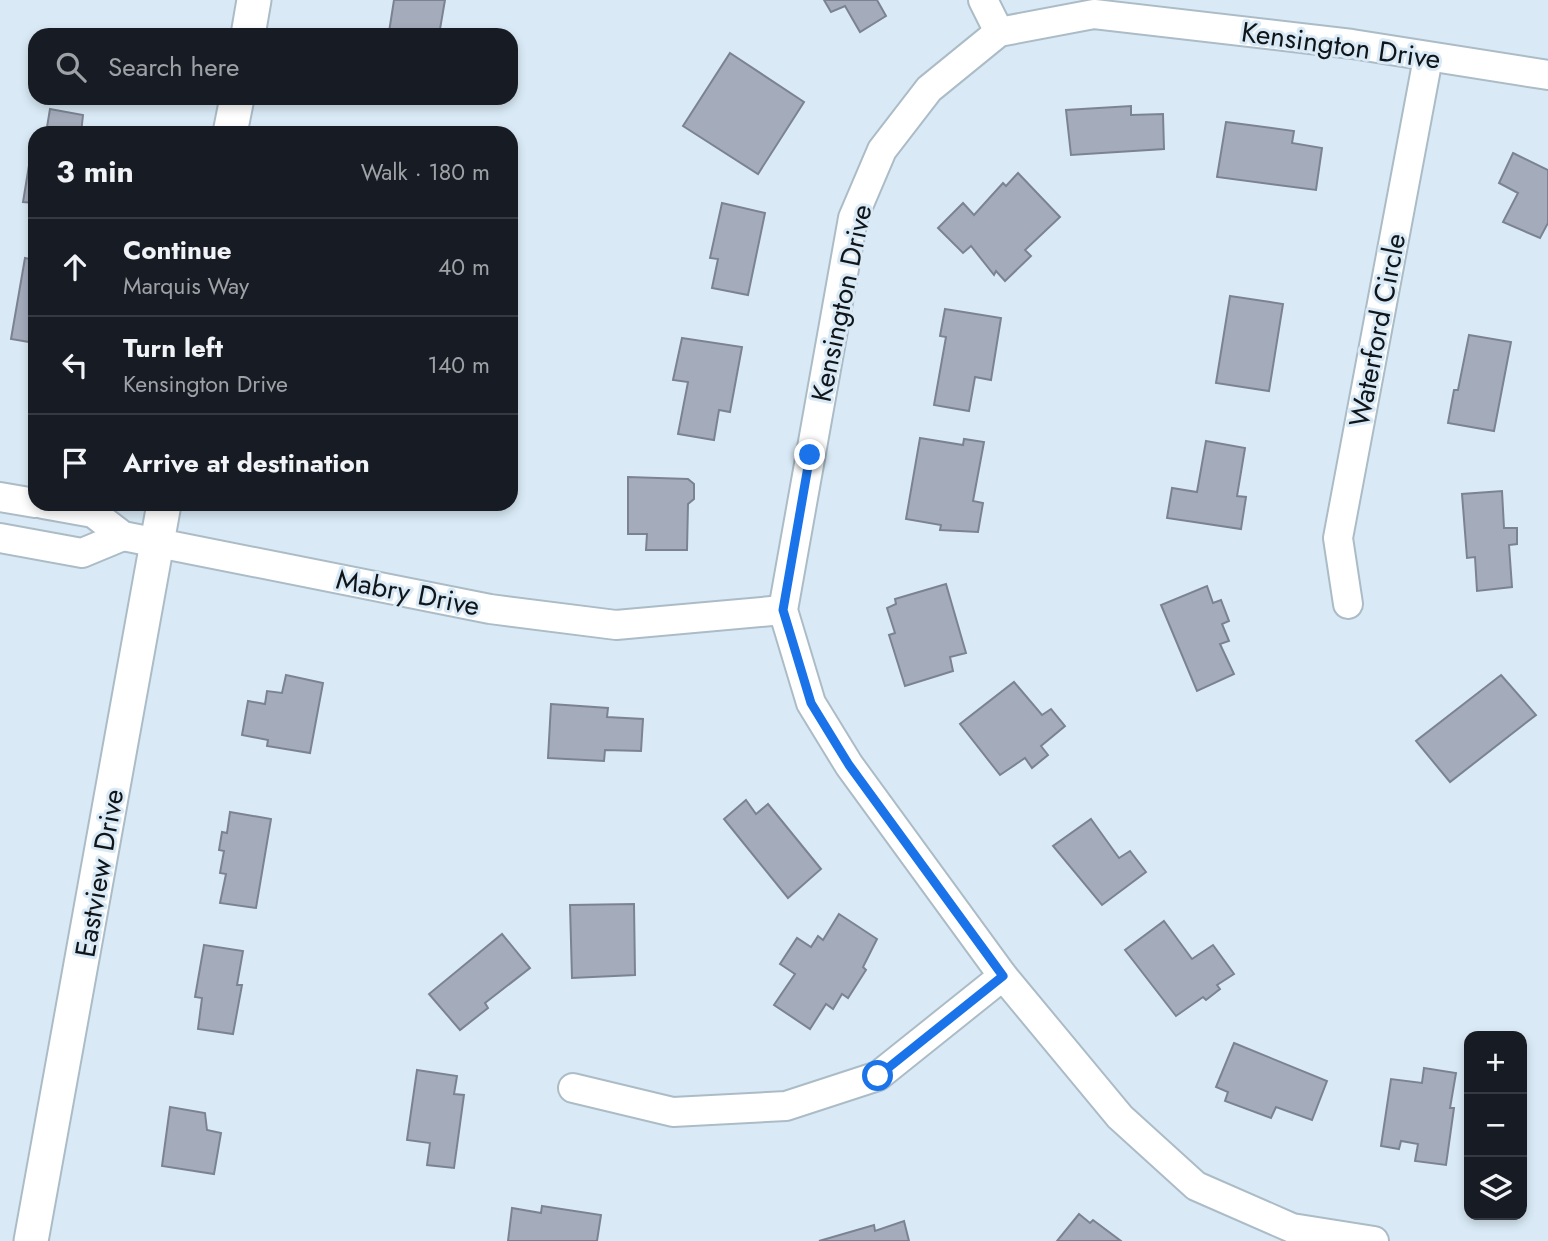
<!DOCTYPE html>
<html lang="en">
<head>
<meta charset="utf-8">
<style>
  :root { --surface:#171b24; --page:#242831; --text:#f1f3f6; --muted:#9ea1a6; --line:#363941 }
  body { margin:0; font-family:Jost,sans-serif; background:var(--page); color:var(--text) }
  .controls { position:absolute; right:21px; bottom:21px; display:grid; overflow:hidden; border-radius:14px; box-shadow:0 4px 10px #0003 }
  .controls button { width:63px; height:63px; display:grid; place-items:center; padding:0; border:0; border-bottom:2px solid var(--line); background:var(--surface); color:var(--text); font:35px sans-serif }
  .stop { position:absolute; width:21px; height:21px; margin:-16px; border:5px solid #1a73e8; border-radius:50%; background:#fff }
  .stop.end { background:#1a73e8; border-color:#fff; box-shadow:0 2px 7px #0008 }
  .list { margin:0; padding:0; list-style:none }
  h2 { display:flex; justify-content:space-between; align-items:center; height:91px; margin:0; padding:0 28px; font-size:30px }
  h2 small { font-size:23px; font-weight:400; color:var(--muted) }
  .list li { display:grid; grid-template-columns:46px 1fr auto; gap:21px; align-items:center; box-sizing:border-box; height:98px; padding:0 28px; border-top:2px solid var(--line) }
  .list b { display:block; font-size:26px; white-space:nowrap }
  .list p { margin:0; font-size:23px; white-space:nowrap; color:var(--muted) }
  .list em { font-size:23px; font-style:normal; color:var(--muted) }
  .icon { flex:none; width:38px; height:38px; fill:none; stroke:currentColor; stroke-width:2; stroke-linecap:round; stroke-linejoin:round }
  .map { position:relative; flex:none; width:1548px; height:1241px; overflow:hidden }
  .search { position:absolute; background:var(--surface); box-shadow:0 4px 10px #0003; left:28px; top:28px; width:490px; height:77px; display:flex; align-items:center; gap:18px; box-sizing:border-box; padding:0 24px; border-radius:21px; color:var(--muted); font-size:26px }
  .panel { position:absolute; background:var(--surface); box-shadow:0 4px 10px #0003; left:28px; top:126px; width:490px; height:385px; border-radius:21px }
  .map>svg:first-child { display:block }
</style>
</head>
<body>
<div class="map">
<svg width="1548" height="1241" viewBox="0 0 1548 1241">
  <rect width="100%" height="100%" fill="#d9eaf6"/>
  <g fill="#a4acbc" stroke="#7b8392" stroke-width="2">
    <path d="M394,0h51l-6,35 -50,-3z"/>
    <path d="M824,0h53l9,16 -26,16 -15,-26 -14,6z"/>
    <path d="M730,53l74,49 -46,72 -75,-48z"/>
    <path d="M1131,106v9l32,-1 1,35 -93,6 -5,-45z"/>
    <path d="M50,109l33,6 -2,18h-35z"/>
    <path d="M1226,122l68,9 -2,12 30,5 -6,42 -99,-13z"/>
    <path d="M32,147h3v56l-12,-1z"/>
    <path d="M1513,153l35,17v53l-8,15 -37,-16 15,-29 -19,-10z"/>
    <path d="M1018,173l42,44 -35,33 6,6 -26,25 -9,-10 -2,4 -23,-29 -8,7 -25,-25 25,-25 11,12 29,-32 3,3z"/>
    <path d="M722,203l43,10 -17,82 -36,-7 6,-29 -8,-1z"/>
    <path d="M25,258l10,2v83l-24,-4z"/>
    <path d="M1230,296l53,8 -14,87 -53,-8z"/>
    <path d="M945,309l56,9 -10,62 -16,-3 -6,34 -35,-6 12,-68 -6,-1z"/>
    <path d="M1469,335l42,7 -17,89 -46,-8 6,-33h4z"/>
    <path d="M682,338l60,9 -12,65 -11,-2 -5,30 -36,-6 10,-52 -15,-2z"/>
    <path d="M920,438l43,7 1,-6 20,3 -11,59 10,2 -5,29 -38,-2 1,-5 -35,-6z"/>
    <path d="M1206,441l39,7 -8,48 9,1 -5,32 -74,-11 5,-30 25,4z"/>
    <path d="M628,477l60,2 6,5v15l-6,5 -1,46h-41l1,-16h-19z"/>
    <path d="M1502,491l2,37h13v16l-8,1 3,42 -35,4 -2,-34 -8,1 -5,-64z"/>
    <path d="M946,584l20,69 -16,4 3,14 -48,15 -16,-51 6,-2 -8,-25 9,-4 -1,-5z"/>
    <path d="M1207,586l6,17 8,-3 8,21 -7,3 7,17 -9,3 14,30 -37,17 -36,-86z"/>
    <path d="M286,675l37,8 -13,70 -43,-7 1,-6 -26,-5 6,-34 17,3 2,-13 15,2z"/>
    <path d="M1501,675l35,40 -86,67 -34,-41z"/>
    <path d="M1014,682l28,33 9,-6 14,17 -24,20 7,9 -16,13 -7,-10 -25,17 -40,-51z"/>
    <path d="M551,704l57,4 -1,9 36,2 -2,32 -36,-1 -1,11 -56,-3z"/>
    <path d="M746,800l10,14 12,-10 53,65 -33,29 -64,-79z"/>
    <path d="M230,812l41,7 -15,89 -36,-5 6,-29 -6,-1 4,-22 -5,-1 3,-18 5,1z"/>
    <path d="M1091,819l28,39 11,-7 16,21 -44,33 -49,-59z"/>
    <path d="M634,904l1,71 -63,3 -2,-73z"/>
    <path d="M839,914l38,25 -14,28 3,3 -18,28 -6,-4 -9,15 -7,-5 -16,25 -36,-24 21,-31 -15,-10 17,-26 14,9 7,-11 5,4z"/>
    <path d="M1164,921l28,38 21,-14 21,29 -17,11 3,4 -14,11 -3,-3 -27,19 -51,-66z"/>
    <path d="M502,934l28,34 -45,35 3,5 -28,22 -31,-36z"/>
    <path d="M204,945l39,6 -6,34h5l-9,49 -35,-5 4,-31 -7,-1z"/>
    <path d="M1234,1043l93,38 -15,39 -36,-13 -5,11 -46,-17 3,-9 -12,-5z"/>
    <path d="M1424,1068l32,5 -6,35h4l-8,57 -31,-4 3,-17 -17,-3 -2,8 -18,-3 10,-67 31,4z"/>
    <path d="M417,1070l40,6 -3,18 10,1 -10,73 -27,-3 3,-22 -23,-3z"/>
    <path d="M170,1107l35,6 2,17 14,3 -7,41 -52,-8z"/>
    <path d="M542,1206l59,9 -4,26h-89l4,-33 29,5z"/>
    <path d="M1079,1214l11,9 3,-3 28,21h-64z"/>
    <path d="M904,1221l5,20h-90l55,-16 1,6z"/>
  </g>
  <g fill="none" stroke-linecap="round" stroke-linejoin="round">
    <g stroke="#abbcc7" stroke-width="32">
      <g id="minor">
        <path d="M983,0l16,32"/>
        <path d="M0,497l35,6"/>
        <path d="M43,504l50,9 30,23 367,73 126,16 167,-15"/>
        <path d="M0,538l82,15 41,-17"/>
        <path d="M1348,604l-10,-66 90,-480"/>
        <path d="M573,1088l100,24 113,-6 92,-30 125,-100"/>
        <path d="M1374,1241l-82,-13 -96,-42 -76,-69 -117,-141 -154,-211 -38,-62 -28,-93 70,-392 29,-68 47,-61 70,-57 95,-18 258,30 196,31"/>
      </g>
    </g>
    <g stroke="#abbcc7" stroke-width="37">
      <g id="tertiary">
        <path d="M248,35l6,-35"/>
        <path d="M230,133l7,-35"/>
        <path d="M31,1241l133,-737"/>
      </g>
    </g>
    <use href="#minor" stroke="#fff" stroke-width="28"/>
    <use href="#tertiary" stroke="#fff" stroke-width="33"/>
  </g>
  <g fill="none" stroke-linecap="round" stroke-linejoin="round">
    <path stroke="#1a73e8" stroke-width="9" d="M810,455l-27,155 28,93 38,62 154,211 -125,100"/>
  </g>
  <g text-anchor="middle" stroke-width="6" stroke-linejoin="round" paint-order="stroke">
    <g font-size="28" fill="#0f1519" stroke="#d9eaf6">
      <text transform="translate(1341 45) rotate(8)" y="10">Kensington Drive</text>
      <text transform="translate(841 303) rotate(-78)" y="10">Kensington Drive</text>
      <text transform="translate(1377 330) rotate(-79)" y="10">Waterford Circle</text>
      <text transform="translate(408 592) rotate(11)" y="10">Mabry Drive</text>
      <text transform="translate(99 873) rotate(-80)" y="10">Eastview Drive</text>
    </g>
  </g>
</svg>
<div class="controls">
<button>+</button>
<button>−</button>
<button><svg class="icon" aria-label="layers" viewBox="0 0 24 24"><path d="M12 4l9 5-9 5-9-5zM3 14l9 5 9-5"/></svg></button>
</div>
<div class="stop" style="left:878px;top:1076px"></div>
<div class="stop end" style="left:810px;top:455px"></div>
<div class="search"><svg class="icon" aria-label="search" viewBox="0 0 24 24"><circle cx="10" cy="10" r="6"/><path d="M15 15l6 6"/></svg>Search here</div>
<section class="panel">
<h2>3 min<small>Walk · 180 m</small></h2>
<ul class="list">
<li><svg class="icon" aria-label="ahead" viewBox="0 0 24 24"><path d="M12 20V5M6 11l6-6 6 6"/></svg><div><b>Continue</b><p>Marquis Way</p></div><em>40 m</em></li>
<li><svg class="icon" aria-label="left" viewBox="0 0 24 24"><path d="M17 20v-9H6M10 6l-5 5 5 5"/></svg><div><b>Turn left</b><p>Kensington Drive</p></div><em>140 m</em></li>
<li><svg class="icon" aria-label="arrive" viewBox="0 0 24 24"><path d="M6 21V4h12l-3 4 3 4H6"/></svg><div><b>Arrive at destination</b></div></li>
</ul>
</section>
</div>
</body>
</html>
